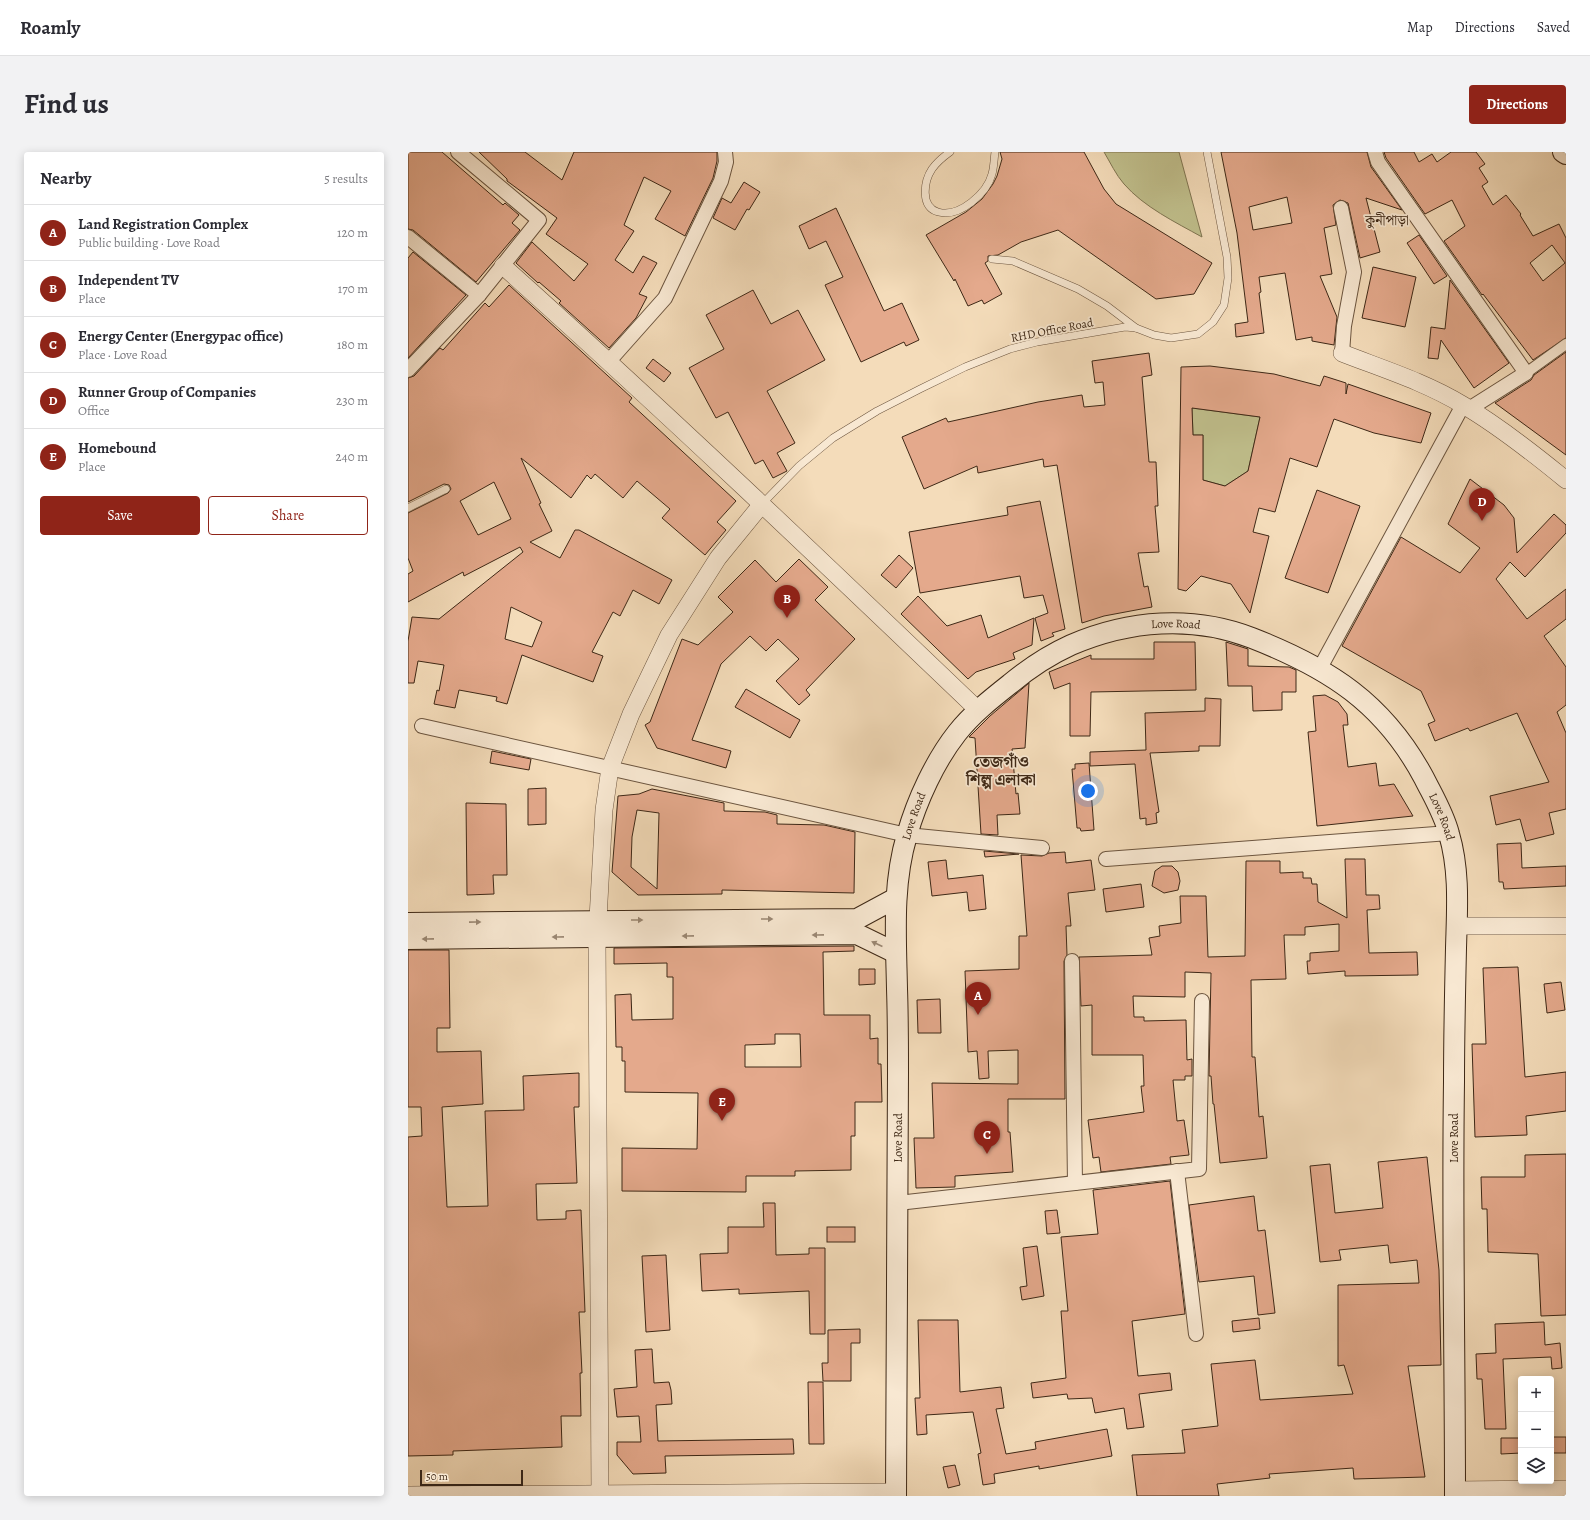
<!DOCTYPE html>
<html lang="en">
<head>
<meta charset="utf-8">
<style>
  :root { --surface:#fff; --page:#f2f2f3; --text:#2b2b33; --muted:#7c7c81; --line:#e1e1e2; --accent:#8f2418 }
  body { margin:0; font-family:Alegreya,"Noto Serif Bengali",serif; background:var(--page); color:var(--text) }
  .controls { position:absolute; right:12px; bottom:12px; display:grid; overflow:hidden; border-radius:4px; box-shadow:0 2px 10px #0003 }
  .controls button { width:36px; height:36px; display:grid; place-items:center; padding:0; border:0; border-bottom:1px solid var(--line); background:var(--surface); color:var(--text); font:20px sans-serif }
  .scale { position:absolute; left:12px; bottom:10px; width:103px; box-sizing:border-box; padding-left:4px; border:2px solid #3e2816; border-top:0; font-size:11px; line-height:14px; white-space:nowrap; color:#3e2816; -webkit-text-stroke:3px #f8e8d2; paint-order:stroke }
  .you { position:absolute; left:680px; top:639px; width:14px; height:14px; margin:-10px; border:3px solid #fff; border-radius:50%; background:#1a73e8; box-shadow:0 0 0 6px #1a73e833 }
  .badge { display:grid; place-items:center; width:26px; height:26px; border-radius:50%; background:var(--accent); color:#fff; font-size:13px; font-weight:700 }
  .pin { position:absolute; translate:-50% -33px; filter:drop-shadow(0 1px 2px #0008) }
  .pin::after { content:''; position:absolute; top:21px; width:14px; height:12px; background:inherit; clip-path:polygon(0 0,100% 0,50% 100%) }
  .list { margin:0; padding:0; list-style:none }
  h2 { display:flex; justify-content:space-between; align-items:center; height:52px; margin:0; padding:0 16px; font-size:17px }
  h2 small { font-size:13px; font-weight:400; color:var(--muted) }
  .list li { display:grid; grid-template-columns:26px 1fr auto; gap:12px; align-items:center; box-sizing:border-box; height:56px; padding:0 16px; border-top:1px solid var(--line) }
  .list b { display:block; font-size:15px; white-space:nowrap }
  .list p { margin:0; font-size:13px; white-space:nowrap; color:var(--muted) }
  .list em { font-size:13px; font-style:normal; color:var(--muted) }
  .actions { display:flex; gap:8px; padding:12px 16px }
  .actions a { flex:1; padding:9px 0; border:1px solid var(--accent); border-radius:4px; text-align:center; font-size:14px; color:var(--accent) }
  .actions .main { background:var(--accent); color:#fff }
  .icon { flex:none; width:22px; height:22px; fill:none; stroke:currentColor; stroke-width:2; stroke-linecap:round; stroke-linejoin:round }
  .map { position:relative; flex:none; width:1158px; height:1344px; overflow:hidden; border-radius:4px }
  header { display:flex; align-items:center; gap:24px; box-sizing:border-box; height:56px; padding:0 20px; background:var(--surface); border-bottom:1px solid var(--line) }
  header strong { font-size:19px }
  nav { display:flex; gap:22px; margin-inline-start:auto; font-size:14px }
  .intro { display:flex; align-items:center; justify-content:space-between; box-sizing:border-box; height:96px; padding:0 24px }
  h1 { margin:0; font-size:28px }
  .button { padding:10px 18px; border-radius:4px; background:var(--accent); color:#fff; font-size:14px; font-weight:700 }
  main { display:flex; gap:24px; padding:0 24px }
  aside { flex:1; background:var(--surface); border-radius:4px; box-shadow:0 2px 10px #0003 }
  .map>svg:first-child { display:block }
</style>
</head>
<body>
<header>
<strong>Roamly</strong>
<nav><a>Map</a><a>Directions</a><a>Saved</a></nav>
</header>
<div class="intro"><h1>Find us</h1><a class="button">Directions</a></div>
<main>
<aside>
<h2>Nearby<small>5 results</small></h2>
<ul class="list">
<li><span class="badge">A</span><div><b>Land Registration Complex</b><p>Public building · Love Road</p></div><em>120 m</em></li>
<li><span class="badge">B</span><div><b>Independent TV</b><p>Place</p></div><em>170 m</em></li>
<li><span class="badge">C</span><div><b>Energy Center (Energypac office)</b><p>Place · Love Road</p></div><em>180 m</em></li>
<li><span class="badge">D</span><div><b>Runner Group of Companies</b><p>Office</p></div><em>230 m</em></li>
<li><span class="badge">E</span><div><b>Homebound</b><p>Place</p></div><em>240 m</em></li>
</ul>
<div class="actions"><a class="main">Save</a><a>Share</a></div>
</aside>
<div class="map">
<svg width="1158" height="1344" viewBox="0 0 1158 1344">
  <rect width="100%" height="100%" fill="#f4dcba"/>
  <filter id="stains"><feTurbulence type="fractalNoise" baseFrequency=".005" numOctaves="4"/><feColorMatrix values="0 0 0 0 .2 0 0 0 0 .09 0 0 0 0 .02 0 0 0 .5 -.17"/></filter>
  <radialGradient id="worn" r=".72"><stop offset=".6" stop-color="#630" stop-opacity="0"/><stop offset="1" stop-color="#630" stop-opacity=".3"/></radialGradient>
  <g fill="#c0bf8c" stroke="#7f7451">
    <path d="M696,0h75l23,85c-27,-15 -58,-30 -78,-53 -8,-9 -14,-22 -20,-32z"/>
    <path d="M784,256l68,9 -12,54 -23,15 -22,-6v-45h-10z"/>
  </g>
  <g fill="#e4a98c" stroke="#3e2816" fill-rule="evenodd">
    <path d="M0,0h34l61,53 2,-2 14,12 -7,8 8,7 -44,52 -63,-52 -5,-1z"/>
    <path d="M71,0h46l37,28 12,-28h143v9l-4,17 -28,58 -30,-17 16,-28 -27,-14 -20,48 10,6 -19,29 18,13 10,-17 14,7 -18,31 8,3 -11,21 -27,30 -50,-45 2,-2 -22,-19 -1,1 -22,-20 16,-21 42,39 14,-17 -42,-30 11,-16 -50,-37v-2z"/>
    <path d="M592,0h84l20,37 12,15 96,59 -18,31 -38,5 -98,-69 -37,12 -23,13 -10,1v5l-3,2 17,31 -18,10 -2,-4 -14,6 -13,-27 -1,2 -28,-46 40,-23 16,-13 11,-15 4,-8 5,-17z"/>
    <path d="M813,0h146l4,15 31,43 -36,-12 14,54 -20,6 -12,-55 -8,-3 -7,5 3,20 -12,3 8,46 -12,2 17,41 -3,28 -22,-4v-4l-16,3 -11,-67 -26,4 2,15 -2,1 5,40 -28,4 -1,-13 13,-2 -11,-89zM879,45l5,26 -39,7 -4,-23z"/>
    <path d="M976,0h30l5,10 13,-8 5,8 14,-10h25l9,12 -6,4 9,14 -6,4 11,19 13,-10 15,19 -1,1 13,21 26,-12 7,14v100l-33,22 -50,-66 -1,1 -38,-54 21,-15 -13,-26 -27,14 -39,-56zM1144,93l13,18 -22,18 -13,-18z"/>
    <path d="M336,30l16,10 -11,18 -2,-1 -12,21 -22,-12 9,-20 9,5z"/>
    <path d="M428,56l48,103 18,-8 17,37 -13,6 -2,-4 -43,20 -36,-77 18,-8 -17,-36 -17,8 -10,-23z"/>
    <path d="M1011,83l28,41 -13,8 -27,-41z"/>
    <path d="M5,100l53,43 -58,63v-100z"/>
    <path d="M965,115l43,10 -11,50 -43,-9z"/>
    <path d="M1042,128l59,83 -35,25 -33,-48 -3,19 -10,-1 3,-31 14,2z"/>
    <path d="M101,133l123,113 -3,4 107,99 -19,21 9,8 -21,25 -43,-37 8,-9 -33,-28 -14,17 -28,-24 -4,5 -4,-4 -16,23 -50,-40 20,45 -2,1 13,27 -22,11 30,16 15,-28h4l93,50 -13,24 -26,-14 -13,26 -7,-4 -21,40 11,4 -10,26 -71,-27 -15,49 -11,-3 1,-4 -38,-7 -4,18 -21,-4 3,-14 2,1 5,-26 -26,-4 -4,22h-6v-42l4,-24 27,2 84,-67 -3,-5 -56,29 -1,-4 -55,30v-28l5,-3 -5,-13v-45l40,-20 3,-4 -2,-4 -5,-1 -36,18v-124l6,-2 26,-28 3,2 42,-47 4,4zM86,330l17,37 -33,16 -18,-34zM103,455l31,15 -10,25 -27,-8z"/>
    <path d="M345,138l18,34 27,-14 27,50 -58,31 28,52 -18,10 10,18 -14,7 -10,-18 -8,4 -27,-52 -12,6 -27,-50 35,-19 -18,-34z"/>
    <path d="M1158,200v103l-71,-52 36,-23 3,-5z"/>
    <path d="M741,201l3,22 -10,2 7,85h7l2,44h-3l4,46 -21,1 6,34 4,-1 4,21 -48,9 -22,7 -25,-158 -13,2 -1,-8 -65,14 -1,-7 -53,23 -22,-52 44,-19 2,4 90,-20 44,-7 2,12 21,-2 -2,-23 -8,1 -3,-22z"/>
    <path d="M245,207l18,14 -7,9 -18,-14z"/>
    <path d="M802,214l64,8 46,12 4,-10 22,7v11l2,-10 83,29 -10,30 -47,-10 -40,-14 -17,48 -27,-9 -15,54 -16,-4 -6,24 16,4 -19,77 -19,-29 -30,-8 -15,15 -8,-2 3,-222zM784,256l68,9 -12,54 -23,15 -22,-6v-45h-10z"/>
    <path d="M1062,327l34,26 10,13 3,35 37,-39 12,11v8l-41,44 -15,-15 -14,17 31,40 39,-30v30l-22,17 22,31v38l-9,7 9,21v76l-17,4 5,21 -28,7 -6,-22 -24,6 -6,-29 59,-14 -32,-69 -47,18 -2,-3 -33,13 -7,-17 7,-3 -14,-30 -79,-45 59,-109 59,36 20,-25 -32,-24z"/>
    <path d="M909,338l43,16 -32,87 -43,-15z"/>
    <path d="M632,349l25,128 -13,4 2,3 -13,5 -6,-23 13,-5 -5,-18 -19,3 -4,-22 -100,17 -11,-61 99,-17 -1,-8z"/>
    <path d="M491,403l14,13 -17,20 -15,-13z"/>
    <path d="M391,407l29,28 -13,13 40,39 -49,51 4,5 -11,10 -23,-24 23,-22 -21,-20 -12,12 -16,-15 -29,28 -29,76 39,11 -5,17 -69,-20 -12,-23 5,-3 32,-83 16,6 35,-33 -15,-15 37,-37 21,22z"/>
    <path d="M510,444l29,30 34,-11 7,23 46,-20 -2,27 -19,8 2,6 -39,13 -8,7 -67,-65z"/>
    <path d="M746,490h41l1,48 -105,2 -1,44h-20v-53l-16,6 -5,-17 42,-17v4h63z"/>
    <path d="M818,490l22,7v17l41,1 7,3v22h-14v18l-29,1 -1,-25h-24z"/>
    <path d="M621,531l-4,65 -13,1 4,45 2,-1 2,21 -23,1 1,20 -17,-1 -6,-96 -6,-1 21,-21z"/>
    <path d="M338,537l54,31 -10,18 -55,-31z"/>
    <path d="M917,543l13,7 9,12 1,11h-5l5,42 28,-4 3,23 15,-2 19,32 -96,10 -9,-94 8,-1 -3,-35z"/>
    <path d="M797,546l16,1 -1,47h-21v5l-49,2 9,59 -3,1 1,10 -11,2v-7l-6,1 -5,-55 -45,2v-14l56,-2 -1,-37 60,-2z"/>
    <path d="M84,599l39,8 -2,11 -39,-7z"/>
    <path d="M681,611l5,67 -13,1 -1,-3h-3l-5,-59h3v-5z"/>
    <path d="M138,636v36l-18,1v-36z"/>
    <path d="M244,637l72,14v8l41,1 12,3v9l47,1 31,7 -1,61 -132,-3v4l-84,1 -26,-23 6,-76 21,-2zM229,658l22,3 -2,76 -26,-22 1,-30z"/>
    <path d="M58,651l40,1 1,71h-14l1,19 -27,1z"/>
    <path d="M1113,691l1,25 44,-2v20l-62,3 -1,-7h-4l-2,-38z"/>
    <path d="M576,699l35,3 -34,3z"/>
    <path d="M657,700l1,11 25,-3 4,30 -27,3 3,33h-5l1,29 -3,6 1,138h-57v33h2l3,40 -58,4v11l-39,1 -2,-50h20l-2,-55 86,1v-34l-30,1 1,27 -10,1 -2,-28 -9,1 -3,-81 54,-2v-33h8l-6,-81 21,1 7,-3z"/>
    <path d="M937,707h20l1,36h13l1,14 -13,1 2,43 48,-1 1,23 -73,1v-5l-37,3 -1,-13h3v-8l29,-2v-27l-34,3v8h-21l2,44 -35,1 1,77h3l4,60 4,-1 4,42 -47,5 -6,-59h-1l-2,-28h-2l2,-103 -26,-1v25l-52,-1 1,21h10v4l42,-1 1,40 5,-1v17h-7v4h-12l4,41 7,-1 5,35 -19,2 1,7 -70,8 -2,-15 -6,1 -5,-38 56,-8 -3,-26h3l-1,-31h-51v-50l-11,1 -2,-49 73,-2 -3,-17 11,-2 -1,-10 22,-3 -1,-27h26l2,61 37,-1 1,-95h34v12l23,-1v6h8l1,6h5l1,18 29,16z"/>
    <path d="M538,708l2,19 35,-4 3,34 -17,2 -2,-19 -35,4 -4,-34z"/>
    <path d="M754,714h10l6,6 2,9 -2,9 -14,3 -12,-7 3,-15z"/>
    <path d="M733,732l3,23 -38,5 -3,-23z"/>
    <path d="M446,794v5l-31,1 1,63h46v24l8,-1v26h3l1,38h-27v34h-4v34l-56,1v5h-49v16l-124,-1v-43l75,1 1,-56 -73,-1v-31h-3v-14h-6l-1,-52 16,-1 1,26 41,-1v-42h-6v-14l-53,1v-16zM367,882h25l1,33h-56v-22l30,-1z"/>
    <path d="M0,798h41l1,78h-13v24l44,-1 2,53 -41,3 5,100 41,-1 -3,-95 39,-1 -1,-34 56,-3v34h-5l3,76 -41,1 1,36 29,-1v-8l15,-1 4,102h-6l3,61h-2l1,43h-20l1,31 -109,4v4l-45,1v-319l14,-1 -1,-29h-13z"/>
    <path d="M1110,815l7,110 41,-5v39l-40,5 1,19 -52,2 -3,-93h14l-3,-76z"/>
    <path d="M451,817h16v15l-16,1z"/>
    <path d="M1153,830l4,28 -18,3 -3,-29z"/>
    <path d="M532,847l1,34h-23l-1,-33z"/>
    <path d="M1158,1002v161l-25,1 -3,-62 -50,-2 -1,-43h-5l-1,-32h44v-22z"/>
    <path d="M1019,1005l12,113 2,95 -33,1 17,111 -71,2 -1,-11 -84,6 1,4 -53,6 2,12h-82l-5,-41 53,-2 -3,-23 36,-4 -7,-62 44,-4 5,40 93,-6 -9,-29 -6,1v-81l81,-2 -2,-23 -27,3 -2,-18 -49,5 2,10 -21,2 -10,-96 20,-2 5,49 48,-5 -5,-46z"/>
    <path d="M762,1029l15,133 -53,7 6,55 32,-3 2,17 -33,4 5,33 -17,2 -3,-21 -29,5 -3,-15 -24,1 -1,-5 -34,4 -2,-15 35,-5 -5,-67h7l-7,-74 37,-3 -5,-44z"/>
    <path d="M846,1044l4,35 7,-1 10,83 -17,2 -4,-39 -55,6 -10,-77z"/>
    <path d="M355,1051h12l1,52 33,-1v-6h16v86h-15l-1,-43 -70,3v-5l-37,2 -2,-37 28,-1v-26h36z"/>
    <path d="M649,1058l3,23 -13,1 -2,-23z"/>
    <rect x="419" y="1075" width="28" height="15"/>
    <path d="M629,1094l7,50 -22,4 -2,-13 7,-1 -4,-38z"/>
    <path d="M258,1103l4,75 -24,2 -4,-76z"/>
    <path d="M851,1166l1,11 -27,3 -1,-11z"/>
    <path d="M510,1168h40l2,72 41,-5 3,21 -8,1 10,45 30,-5 -1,-7 72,-13 5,27 -73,13v-3l-45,8 1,9 -12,2 -5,-31 3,-1 -8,-41 -47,3 1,19 -10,1 -2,-37h5z"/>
    <path d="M1136,1170l1,23 15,-2 2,25 -10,1 -1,-12 -48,2 3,70h-21l-3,-50h-5l-1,-25 20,-1 -1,-29z"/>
    <path d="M452,1177v14h-9v38h-28l-1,-18h6v-33z"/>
    <path d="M244,1197l2,34 15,-1 2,8 1,14 -16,1 2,36 135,-2 1,15 -129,2 1,17 -33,1 -16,-19v-13h24l-2,-26 -22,1 -3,-28 23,-2 -2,-37z"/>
    <path d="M400,1230h15l1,62h-15z"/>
    <rect x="1143" y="1285" width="15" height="16"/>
    <path d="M1093,1286h20v15l-20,1z"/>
    <path d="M547,1313l5,20 -12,3 -5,-21z"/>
  </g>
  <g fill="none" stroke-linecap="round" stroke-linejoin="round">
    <g stroke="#6c553f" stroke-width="8">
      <g id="service">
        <path d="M542,0c-7,5 -13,10 -18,17 -8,12 -12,38 6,43 22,6 49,-19 54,-38 2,-7 2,-15 3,-22"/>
        <path d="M584,107l21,2 65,28 29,17 29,22"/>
        <path d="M354,352l37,-38 34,-28 44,-27 43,-22 45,-22 45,-18 27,-7 88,-15 11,1 18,7 17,3 27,-4 15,-12 11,-17 4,-27 -1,-21 -20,-105"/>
        <path d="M0,356l38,-19"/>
      </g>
    </g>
    <g stroke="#6c553f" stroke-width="12">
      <path id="pedestrian" d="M1118,221l40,-29"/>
    </g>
    <g stroke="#6c553f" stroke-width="16">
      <g id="minor">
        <path d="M967,0l3,10 148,211 -57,36"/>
        <path d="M933,56l13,64 -10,54 -2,27"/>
        <path d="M0,85l71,58"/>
        <path d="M201,209l56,-63 56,-117 5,-19 -1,-10"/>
        <path d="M0,218l71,-75 60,-75 -81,-68"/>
        <path d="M912,516l143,-263"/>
        <path d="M14,574l485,109 135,13"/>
        <path d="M698,707l343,-26"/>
        <path d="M664,809l3,222"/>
        <path d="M769,1019l19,163"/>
        <path d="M490,1051l301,-34 3,-168"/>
      </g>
    </g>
    <g stroke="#6c553f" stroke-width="18">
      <g id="tertiary">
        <path d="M95,114c162,145 318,294 475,444"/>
        <path d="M934,201c41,16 83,29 121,52 36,21 70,48 103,75"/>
        <path d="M1048,774h110"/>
        <path d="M1047,1338l111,-1"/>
        <path d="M0,1343l488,-3"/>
        <path d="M192,1344l-3,-559 7,-127 6,-42 21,-54 38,-79 49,-77 44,-54"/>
      </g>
    </g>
    <g stroke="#3e2816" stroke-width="22">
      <g id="secondary">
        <path d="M1155,0l3,2"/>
        <path d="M0,771l449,-4 39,-21"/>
        <path d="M0,787l449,-5 39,19"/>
        <path id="s1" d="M488,1344c0,-141 2,-283 2,-424 0,-28 0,-55 -1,-83 -1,-52 -5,-104 10,-154 10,-35 28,-74 50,-102 15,-19 34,-34 53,-49 18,-15 39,-29 61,-39 58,-25 122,-30 181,-7 77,30 132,65 172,140 9,18 20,36 25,56 11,37 8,76 7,114 -1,44 -2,89 -2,134 -2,138 1,276 1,414"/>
      </g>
    </g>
    <use href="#service" stroke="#f8e8d2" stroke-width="7"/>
    <use href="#pedestrian" stroke="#f8e8d2" stroke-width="10"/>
    <use href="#minor" stroke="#f8e8d2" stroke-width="14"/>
    <use href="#tertiary" stroke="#f8e8d2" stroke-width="17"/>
    <use href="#secondary" stroke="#f8e8d2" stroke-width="20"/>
  </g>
  <defs><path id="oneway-solid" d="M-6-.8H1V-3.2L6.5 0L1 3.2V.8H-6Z"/></defs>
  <g fill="#9b8874">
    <use href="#oneway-solid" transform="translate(359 767)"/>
    <use href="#oneway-solid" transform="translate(229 768)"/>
    <use href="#oneway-solid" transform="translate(67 770) rotate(-1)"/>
    <use href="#oneway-solid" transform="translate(410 783) rotate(179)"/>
    <use href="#oneway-solid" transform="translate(280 784) rotate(179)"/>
    <use href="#oneway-solid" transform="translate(150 785) rotate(179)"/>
    <use href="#oneway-solid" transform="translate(20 787) rotate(179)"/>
    <use href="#oneway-solid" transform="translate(469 792) rotate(-155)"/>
  </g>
  <g text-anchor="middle" stroke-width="3.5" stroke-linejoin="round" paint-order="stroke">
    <g font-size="12" fill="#3e2816" stroke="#f8e8d2">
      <text transform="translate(644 178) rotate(-11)" y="4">RHD Office Road</text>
      <text dy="4" stroke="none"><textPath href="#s1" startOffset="1029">Love Road</textPath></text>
      <text dy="4" stroke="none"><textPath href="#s1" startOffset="682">Love Road</textPath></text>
      <text dy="4" stroke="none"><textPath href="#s1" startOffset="1377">Love Road</textPath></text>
      <text dy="4" stroke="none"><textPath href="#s1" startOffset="358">Love Road</textPath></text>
      <text transform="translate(1046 986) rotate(-90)" y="4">Love Road</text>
    </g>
    <g font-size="14" fill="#3e2816" stroke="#f8e8d2">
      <text x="979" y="73">কুনীপাড়া</text>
    </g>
    <g font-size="16" font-weight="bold" fill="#3e2816" stroke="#f8e8d2">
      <text x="593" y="615">তেজগাঁও<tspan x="593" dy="18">শিল্প এলাকা</tspan></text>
    </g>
  </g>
  <rect width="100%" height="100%" filter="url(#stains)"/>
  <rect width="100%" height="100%" fill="url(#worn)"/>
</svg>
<div class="controls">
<button>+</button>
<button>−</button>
<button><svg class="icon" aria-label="layers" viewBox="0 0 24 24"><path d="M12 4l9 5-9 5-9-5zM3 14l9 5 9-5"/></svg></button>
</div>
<div class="scale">50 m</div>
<div class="you"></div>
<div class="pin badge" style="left:570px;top:863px">A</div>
<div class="pin badge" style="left:379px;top:466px">B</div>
<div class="pin badge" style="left:579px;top:1002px">C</div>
<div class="pin badge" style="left:1074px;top:369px">D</div>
<div class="pin badge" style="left:314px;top:969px">E</div>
</div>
</main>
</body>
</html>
